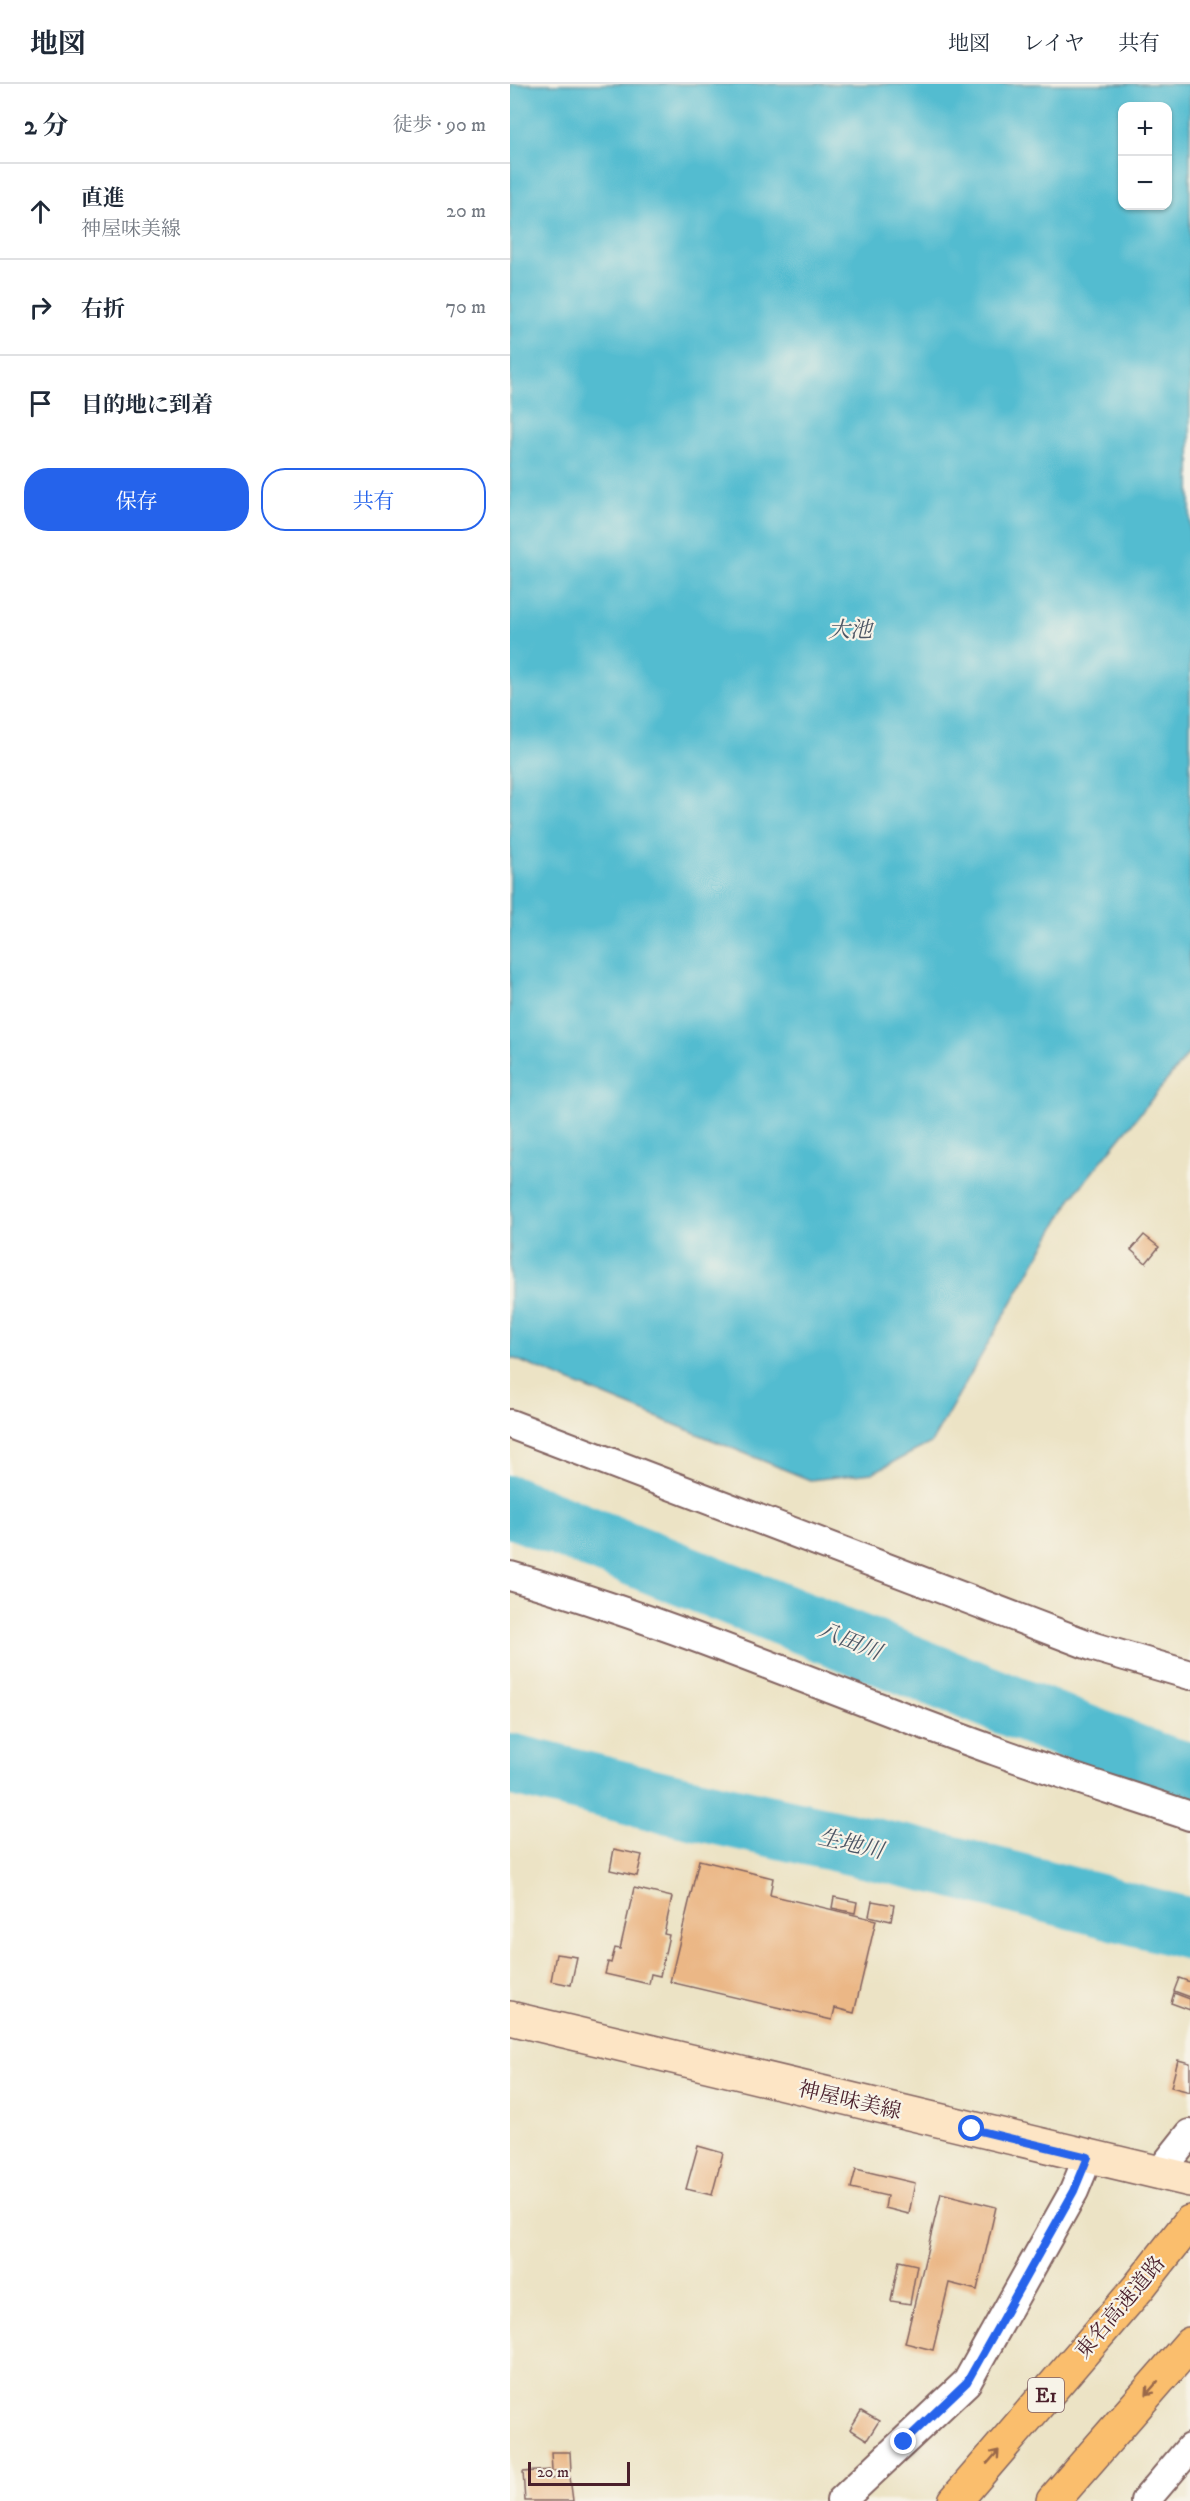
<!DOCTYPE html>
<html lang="ja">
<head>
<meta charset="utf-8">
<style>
  :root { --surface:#fff; --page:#f6f6f7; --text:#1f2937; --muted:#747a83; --line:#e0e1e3; --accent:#2563eb }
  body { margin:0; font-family:"IM FELL DW Pica","Noto Serif JP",serif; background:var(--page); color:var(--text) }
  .controls { position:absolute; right:18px; top:18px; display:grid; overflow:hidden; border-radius:12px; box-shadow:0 2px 4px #0004 }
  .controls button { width:54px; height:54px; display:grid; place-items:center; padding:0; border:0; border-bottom:2px solid var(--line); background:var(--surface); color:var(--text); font:30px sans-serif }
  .scale { position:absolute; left:18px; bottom:15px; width:102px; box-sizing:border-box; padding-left:6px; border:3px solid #4a1f2b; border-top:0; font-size:16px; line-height:21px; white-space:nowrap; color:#4a1f2b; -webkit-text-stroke:4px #f7f3e8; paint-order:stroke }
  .stop { position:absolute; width:18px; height:18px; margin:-14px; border:4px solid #2563eb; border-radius:50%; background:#fff }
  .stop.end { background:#2563eb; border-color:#fff; box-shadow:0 2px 6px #0008 }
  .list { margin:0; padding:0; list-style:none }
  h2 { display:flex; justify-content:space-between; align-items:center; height:78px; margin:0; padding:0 24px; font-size:26px }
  h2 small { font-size:20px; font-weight:400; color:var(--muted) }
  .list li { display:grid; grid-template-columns:39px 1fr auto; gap:18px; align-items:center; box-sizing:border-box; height:96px; padding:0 24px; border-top:2px solid var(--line) }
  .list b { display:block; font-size:22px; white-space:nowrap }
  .list p { margin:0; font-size:20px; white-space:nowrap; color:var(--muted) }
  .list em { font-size:20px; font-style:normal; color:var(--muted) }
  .actions { display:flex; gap:12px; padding:18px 24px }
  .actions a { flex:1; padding:14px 0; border:2px solid var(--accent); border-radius:24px; text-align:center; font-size:21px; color:var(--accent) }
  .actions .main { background:var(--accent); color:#fff }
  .icon { flex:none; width:33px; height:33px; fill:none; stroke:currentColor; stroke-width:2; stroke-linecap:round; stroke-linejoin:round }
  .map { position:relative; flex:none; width:680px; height:2417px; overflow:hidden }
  header { display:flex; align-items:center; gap:36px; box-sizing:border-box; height:84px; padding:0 30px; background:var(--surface); border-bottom:2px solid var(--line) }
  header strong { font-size:28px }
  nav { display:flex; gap:33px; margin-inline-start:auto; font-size:21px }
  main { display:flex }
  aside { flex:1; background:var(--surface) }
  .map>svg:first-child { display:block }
</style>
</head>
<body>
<header>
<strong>地図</strong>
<nav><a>地図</a><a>レイヤ</a><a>共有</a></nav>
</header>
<main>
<aside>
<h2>2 分<small>徒歩 · 90 m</small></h2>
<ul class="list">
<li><svg class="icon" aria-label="ahead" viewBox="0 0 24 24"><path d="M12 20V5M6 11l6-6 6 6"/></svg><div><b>直進</b><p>神屋味美線</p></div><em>20 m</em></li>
<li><svg class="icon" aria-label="right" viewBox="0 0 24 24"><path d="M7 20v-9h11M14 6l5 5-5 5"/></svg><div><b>右折</b></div><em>70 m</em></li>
<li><svg class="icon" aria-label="arrive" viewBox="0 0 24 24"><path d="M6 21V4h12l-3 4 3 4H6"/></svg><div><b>目的地に到着</b></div></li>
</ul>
<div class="actions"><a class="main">保存</a><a>共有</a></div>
</aside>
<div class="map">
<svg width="680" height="2417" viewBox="0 0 680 2417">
  <rect width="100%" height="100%" fill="#f7f3e8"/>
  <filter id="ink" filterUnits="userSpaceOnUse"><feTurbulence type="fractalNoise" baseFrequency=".0167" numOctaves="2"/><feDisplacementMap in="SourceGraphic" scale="12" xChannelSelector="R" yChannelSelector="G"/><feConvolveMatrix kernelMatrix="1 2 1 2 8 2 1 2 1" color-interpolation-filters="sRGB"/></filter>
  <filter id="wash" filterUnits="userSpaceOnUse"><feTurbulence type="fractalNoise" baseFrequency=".008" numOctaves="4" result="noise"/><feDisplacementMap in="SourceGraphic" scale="24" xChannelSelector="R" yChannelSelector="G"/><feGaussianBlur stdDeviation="1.35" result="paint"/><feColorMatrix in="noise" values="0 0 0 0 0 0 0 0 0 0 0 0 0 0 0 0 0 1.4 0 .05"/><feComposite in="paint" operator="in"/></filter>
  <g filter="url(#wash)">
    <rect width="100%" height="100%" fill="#ece3c5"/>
    <path fill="#53bcd0" stroke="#4e6e7e" stroke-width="1.5" fill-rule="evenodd" d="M0,0h680v968l-117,144 -142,247 -59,30 -62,7 -300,-123zM612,22h46v100h-46z"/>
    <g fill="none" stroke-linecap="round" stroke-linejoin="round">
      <g stroke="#53bcd0" stroke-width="62">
        <path d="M0,1422l644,257 36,11"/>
        <path d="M0,1680l154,38 285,64 241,63"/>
      </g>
    </g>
    <g id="blocks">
      <g fill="#ebb786">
        <path d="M634,1151l15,12 -13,16 -15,-13z"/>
        <path d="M104,1765l28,6 -5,21 -27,-6z"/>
        <path d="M189,1776l74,18 -3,17 106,25 -22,93 -19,-5 -3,12 -162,-38z"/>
        <path d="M124,1804l38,9 -8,37 5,1 -9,41 -9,-2 -2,10 -44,-10 3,-12 3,1 4,-15 5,1z"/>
        <path d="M324,1813l23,5 -2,11 -23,-5z"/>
        <path d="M362,1817l22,4 -3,16 -22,-5z"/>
        <path d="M46,1870l21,3 -6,28 -20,-4z"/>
        <path d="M669,1894l11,4v15l-16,-6z"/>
        <path d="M664,1909l16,6v11l-19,-7z"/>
        <path d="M668,1976l12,3v29l-19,-5z"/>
        <path d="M188,2062l25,7 -11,42 -26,-6z"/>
        <path d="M346,2085l59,14 -6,31 -24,-6 2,-12 -36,-8z"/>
        <path d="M431,2109l55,14 -19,83 -28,-7 -16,67 -28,-7z"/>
        <path d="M389,2177l18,4 -7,39 -19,-3z"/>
        <path d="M351,2327l18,10 -12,19 -17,-11z"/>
        <path d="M41,2368h19l1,19h-19z"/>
        <path d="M39,2386l1,9 20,-2 3,24h-48l-2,-29z"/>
      </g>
    </g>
  </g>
  <g filter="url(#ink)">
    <use href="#blocks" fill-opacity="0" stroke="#836461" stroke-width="1.5"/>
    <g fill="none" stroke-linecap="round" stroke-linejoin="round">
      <g stroke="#836461" stroke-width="32">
        <g id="minor">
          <path d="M0,1340l584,223 96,28"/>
          <path d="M0,1492c166,47 324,117 486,175 64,23 129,43 194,65"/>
          <path d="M649,2089l31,-39"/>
          <path d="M331,2417l126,-119 107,-191 14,-34"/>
          <path d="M635,2417l45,-53"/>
        </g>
      </g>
      <g stroke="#836461" stroke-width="36">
        <path id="secondary" d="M0,1934l680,162"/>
      </g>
      <g stroke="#836461" stroke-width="36">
        <g id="motorway">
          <path d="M445,2417l183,-213 52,-66"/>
          <path d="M543,2417l137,-157"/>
        </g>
      </g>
      <use href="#minor" stroke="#fff" stroke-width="28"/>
      <use href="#secondary" stroke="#fde5c5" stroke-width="33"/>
      <use href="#motorway" stroke="#fabe6d" stroke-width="33"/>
    </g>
    <defs><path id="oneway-shaft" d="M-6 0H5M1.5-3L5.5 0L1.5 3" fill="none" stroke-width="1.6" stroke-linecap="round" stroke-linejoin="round" transform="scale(1.5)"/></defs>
    <g stroke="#996749">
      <use href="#oneway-shaft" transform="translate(642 2304) rotate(131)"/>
      <use href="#oneway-shaft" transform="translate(483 2373) rotate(-49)"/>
    </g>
  </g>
  <g fill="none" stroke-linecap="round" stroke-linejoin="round" filter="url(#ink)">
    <path stroke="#2563eb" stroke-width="8" d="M394,2358l63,-60 107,-191 14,-34 -116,-28"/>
  </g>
  <g text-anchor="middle" stroke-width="4.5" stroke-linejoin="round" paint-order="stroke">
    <rect fill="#f7f3e8" stroke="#7e5f64" stroke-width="1.5" x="518" y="2294" width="36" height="34" rx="4.5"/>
    <g font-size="20" font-weight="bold" fill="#4a1f2b">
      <text x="536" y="2318">E1</text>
    </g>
    <g font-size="21" fill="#4a1f2b" stroke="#f7f3e8">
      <text transform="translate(340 2016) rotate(13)" y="7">神屋味美線</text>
      <text transform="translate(610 2223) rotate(-50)" y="7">東名高速道路</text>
    </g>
    <g font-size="22" font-style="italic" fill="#4d5665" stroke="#f7f3e8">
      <text x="340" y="553">大池</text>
      <text transform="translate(340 1556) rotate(22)" y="8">八田川</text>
      <text transform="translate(341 1759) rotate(13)" y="8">生地川</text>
    </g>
  </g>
</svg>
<div class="controls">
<button>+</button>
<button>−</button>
</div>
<div class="scale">20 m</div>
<div class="stop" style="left:462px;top:2045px"></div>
<div class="stop end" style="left:394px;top:2358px"></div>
</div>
</main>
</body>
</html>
